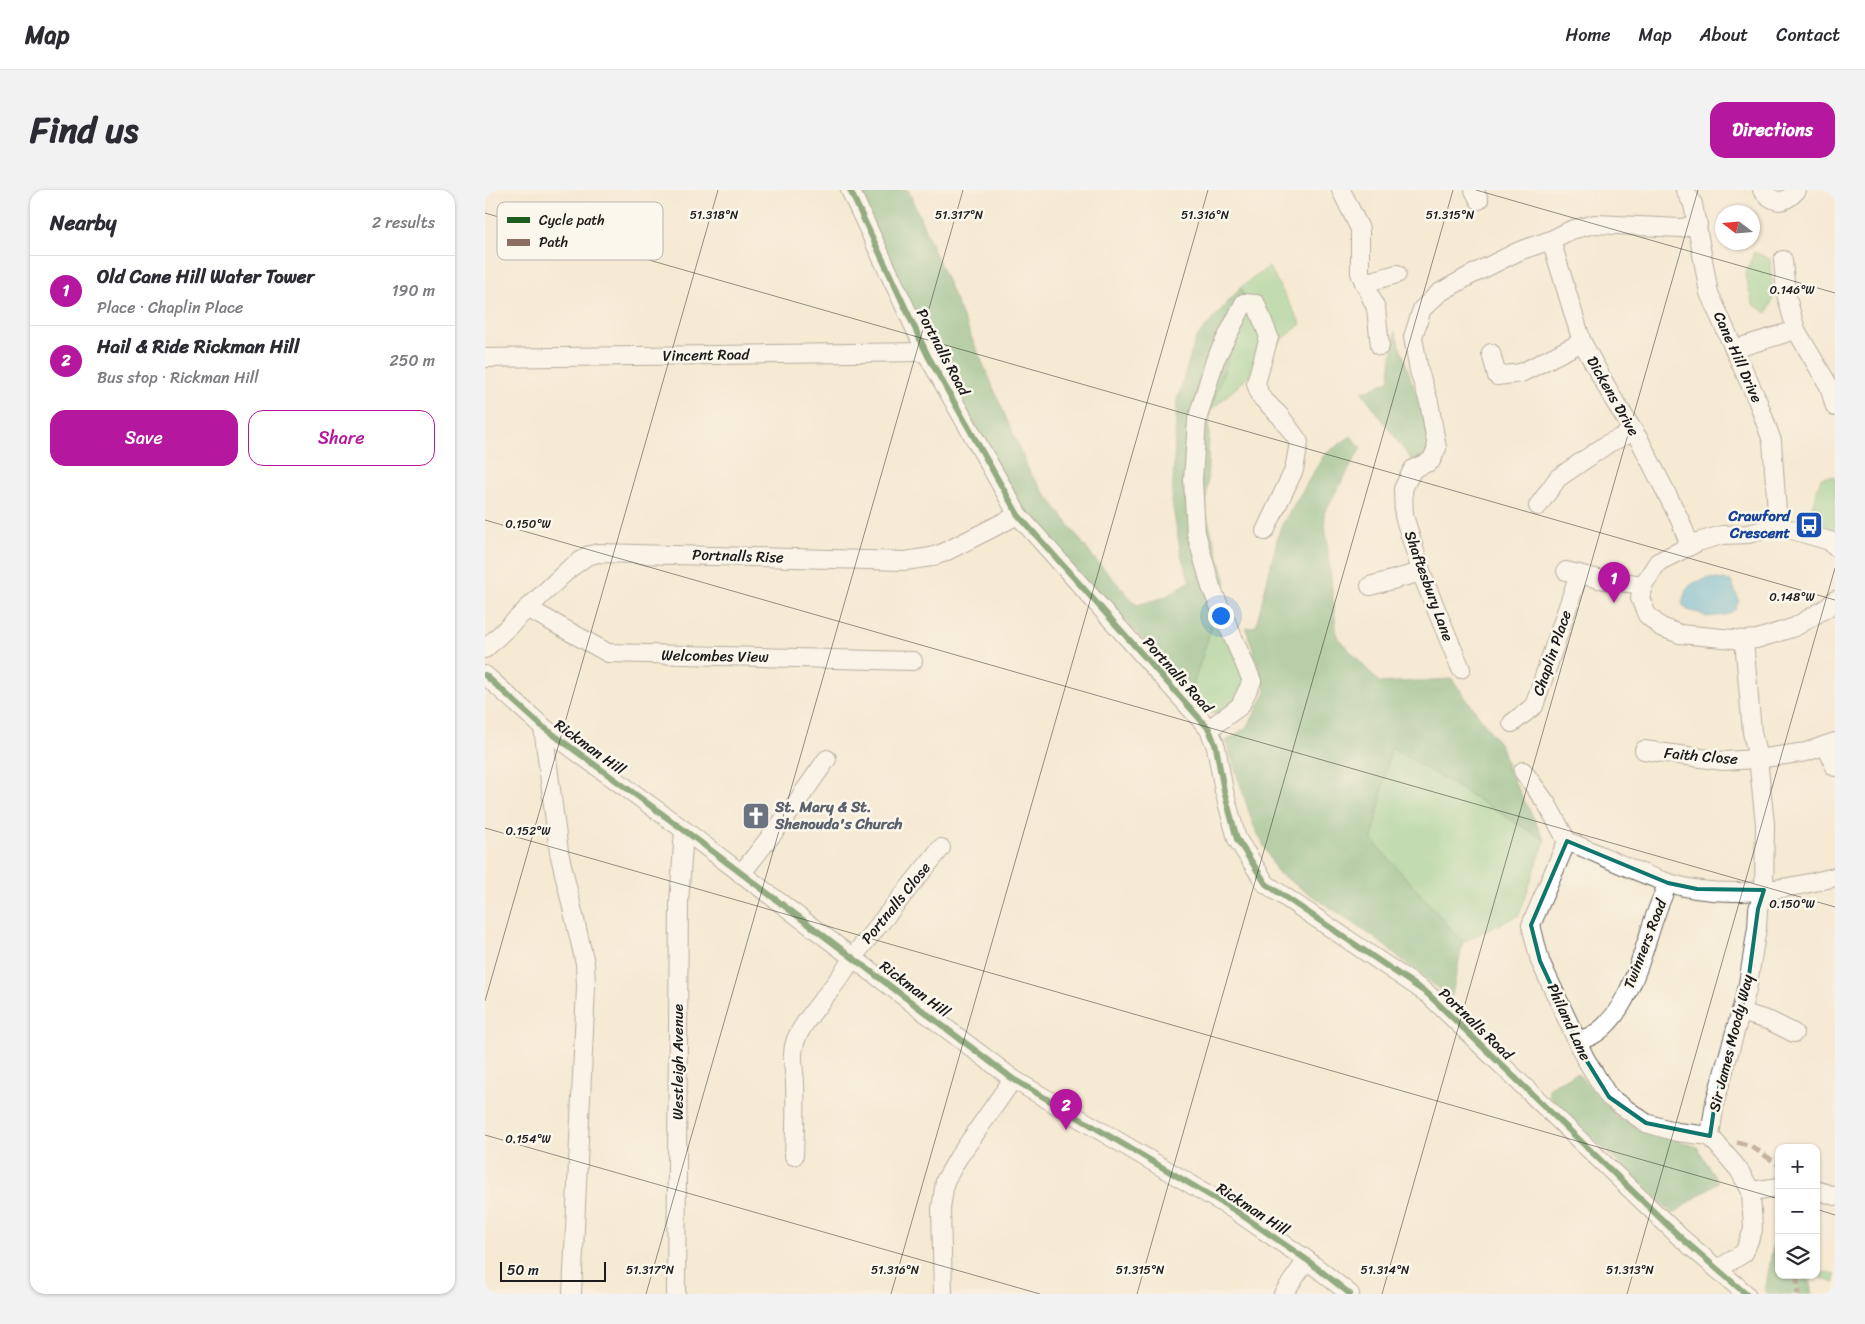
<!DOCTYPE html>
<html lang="en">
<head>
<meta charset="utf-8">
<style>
  :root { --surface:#fff; --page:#f2f2f3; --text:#2b2b33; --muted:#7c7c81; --line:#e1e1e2; --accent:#b5179e }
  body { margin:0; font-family:Sriracha,sans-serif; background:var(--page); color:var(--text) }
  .controls { position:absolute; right:15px; bottom:15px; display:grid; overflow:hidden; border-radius:10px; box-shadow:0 1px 4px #0004 }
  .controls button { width:45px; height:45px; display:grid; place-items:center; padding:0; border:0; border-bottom:1px solid var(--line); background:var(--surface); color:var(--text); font:25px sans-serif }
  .compass { position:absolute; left:1230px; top:15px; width:45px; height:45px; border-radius:50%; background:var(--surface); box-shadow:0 1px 4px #0004; rotate:286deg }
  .scale { position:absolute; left:15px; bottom:12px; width:106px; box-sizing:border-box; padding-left:5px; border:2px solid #1c1c1c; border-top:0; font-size:14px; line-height:18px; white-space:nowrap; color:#1c1c1c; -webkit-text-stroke:4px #fbf7ec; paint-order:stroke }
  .you { position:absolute; left:735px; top:425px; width:18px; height:18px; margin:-12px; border:4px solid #fff; border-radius:50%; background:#1a73e8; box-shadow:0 0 0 8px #1a73e833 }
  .badge { display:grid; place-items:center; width:32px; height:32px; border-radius:50%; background:var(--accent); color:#fff; font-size:16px; font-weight:700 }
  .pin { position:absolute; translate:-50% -41px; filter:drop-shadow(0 1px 2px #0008) }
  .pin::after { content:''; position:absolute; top:26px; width:18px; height:15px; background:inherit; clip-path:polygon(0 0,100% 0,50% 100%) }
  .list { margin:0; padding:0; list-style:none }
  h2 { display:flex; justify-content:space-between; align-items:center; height:65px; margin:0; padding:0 20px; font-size:21px }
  h2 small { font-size:16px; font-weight:400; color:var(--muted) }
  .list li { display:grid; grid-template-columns:32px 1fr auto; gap:15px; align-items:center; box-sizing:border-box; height:70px; padding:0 20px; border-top:1px solid var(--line) }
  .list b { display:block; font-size:19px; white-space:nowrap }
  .list p { margin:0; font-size:16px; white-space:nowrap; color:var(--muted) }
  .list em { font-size:16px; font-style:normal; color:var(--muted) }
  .actions { display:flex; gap:10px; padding:15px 20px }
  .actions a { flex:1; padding:11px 0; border:1px solid var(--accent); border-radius:15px; text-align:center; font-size:18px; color:var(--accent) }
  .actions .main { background:var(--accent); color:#fff }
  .icon { flex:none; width:28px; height:28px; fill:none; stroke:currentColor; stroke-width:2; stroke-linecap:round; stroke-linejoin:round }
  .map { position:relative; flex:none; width:1350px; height:1104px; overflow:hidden; border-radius:15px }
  header { display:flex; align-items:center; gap:30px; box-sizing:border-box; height:70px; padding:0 25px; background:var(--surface); border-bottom:1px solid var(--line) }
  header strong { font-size:24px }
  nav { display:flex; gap:28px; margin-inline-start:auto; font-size:18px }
  .intro { display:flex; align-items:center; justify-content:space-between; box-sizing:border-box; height:120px; padding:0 30px }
  h1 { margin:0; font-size:35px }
  .button { padding:12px 22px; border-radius:15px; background:var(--accent); color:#fff; font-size:18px; font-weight:700 }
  main { display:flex; gap:30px; padding:0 30px }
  aside { flex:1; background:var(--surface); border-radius:15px; box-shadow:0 1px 4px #0004 }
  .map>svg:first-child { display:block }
</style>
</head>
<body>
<header>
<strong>Map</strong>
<nav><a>Home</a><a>Map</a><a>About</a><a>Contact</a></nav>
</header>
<div class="intro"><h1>Find us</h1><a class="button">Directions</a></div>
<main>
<aside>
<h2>Nearby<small>2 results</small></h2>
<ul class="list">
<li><span class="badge">1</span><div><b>Old Cane Hill Water Tower</b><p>Place · Chaplin Place</p></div><em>190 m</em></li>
<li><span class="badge">2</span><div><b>Hail &amp; Ride Rickman Hill</b><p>Bus stop · Rickman Hill</p></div><em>250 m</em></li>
</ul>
<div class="actions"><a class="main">Save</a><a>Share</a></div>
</aside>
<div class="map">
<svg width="1350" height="1104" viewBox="0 0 1350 1104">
  <rect width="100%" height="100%" fill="#fbf7ec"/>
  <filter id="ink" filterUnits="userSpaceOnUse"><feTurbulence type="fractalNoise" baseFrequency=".02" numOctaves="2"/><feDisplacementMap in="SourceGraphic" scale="10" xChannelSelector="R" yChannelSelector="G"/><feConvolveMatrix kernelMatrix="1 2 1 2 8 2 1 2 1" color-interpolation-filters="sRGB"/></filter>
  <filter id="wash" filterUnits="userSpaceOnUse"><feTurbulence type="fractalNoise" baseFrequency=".0096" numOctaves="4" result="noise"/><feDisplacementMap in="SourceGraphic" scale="20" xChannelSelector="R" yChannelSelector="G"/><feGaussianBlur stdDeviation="1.12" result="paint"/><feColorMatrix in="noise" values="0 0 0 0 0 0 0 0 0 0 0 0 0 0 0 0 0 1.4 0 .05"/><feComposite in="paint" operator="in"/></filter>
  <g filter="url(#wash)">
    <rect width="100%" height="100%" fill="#f5ead3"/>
    <g fill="#83ca86" stroke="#507351">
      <path d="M1269,62l16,7 3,40 -6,14 -14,-9 -8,-28z"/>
      <path d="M784,77l32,57 -26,22 -26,30 -39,35 35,-101 -4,-23z"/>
      <path d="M1350,286v51l-4,5 -24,-9 14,-45z"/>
      <path d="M732,419l29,71 -10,25 -25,9 -19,-26z"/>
      <path d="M906,557l154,93 -26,75 -56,27 -91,-102z"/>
      <path d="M1338,1082l12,2v9l-14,-5z"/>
    </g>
    <g fill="#6aae73" stroke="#436548">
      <path d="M365,0h58l122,283 63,84 44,48 28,-8 25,-16 -9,-26 -9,-53 5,-102 19,-62 45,-51 4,23 -35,101 -4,103 20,67 -34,107 -174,-173z"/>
      <path d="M910,141l39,116 -8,10 -14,4 -50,-69 27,-11z"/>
      <path d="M866,246l10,12 -37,65 13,124 43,46 72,-4 49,67 7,23 37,71 -154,-93 -19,93 91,102 -12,57 -80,-64 -94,-63 -24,-48 -27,-83 22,-15 18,-34 -20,-64 10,-2 24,-98 44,-73z"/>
      <path d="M1092,883l42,46 78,28 21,35 -45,32 -124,-117v-10z"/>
      <path d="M1293,1026l1,59h29l4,19h-43l-4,-3z"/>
    </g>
    <path fill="#56b3d4" stroke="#396878" d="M1224,388l22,3 8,19 -4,10 -9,5 -20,2 -7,-4 -12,-3 -5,-6c4,-20 9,-21 27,-26z"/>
  </g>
  <g filter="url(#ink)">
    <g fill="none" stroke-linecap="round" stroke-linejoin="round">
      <g stroke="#68645c" stroke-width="20">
        <g id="minor">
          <path d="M365,0l78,166 90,159 191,214 7,18 8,44 13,48 29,45 162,110 251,242 67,58"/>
          <path d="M856,0l19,39v44l16,35 4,38"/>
          <path d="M989,0l5,10"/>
          <path d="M1200,0l8,14 16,89 49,109 14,39 6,85"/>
          <path d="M1277,0c13,15 23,14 35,0"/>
          <path d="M1066,50l31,102 33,60 25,39 40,79 10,26"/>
          <path d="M1298,70l3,34 10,36 33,56 6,21"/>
          <path d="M879,93l33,-9"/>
          <path d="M1249,159l62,-19"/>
          <path d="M1006,163l6,23 24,-3 61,-31"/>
          <path d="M0,168l442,-6"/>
          <path d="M1053,316l20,-28 51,-35 24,-11"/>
          <path d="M1350,357l-5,-6 -52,-15 -30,8 -26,1 -24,7 -40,20 -15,23 -3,13 7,17 14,12 19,7 64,6 13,-1 38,-12 33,-20 7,-7"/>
          <path d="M1081,381l33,8 44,6"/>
          <path d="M885,396l51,-14"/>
          <path d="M42,418l81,45 305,8"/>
          <path d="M0,459l84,-80 18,-13 11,-3 307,8 26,-4 12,-4 75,-38"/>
          <path d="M976,479l-37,-89 -20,-64 -1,-27 10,-20 18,-8 6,-13 -8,-46 -10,-31 -6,-34 9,-28 17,-16 30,-17 50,-25 32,-11 20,-10 24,-6 86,4 17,-4"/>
          <path d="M0,485l58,52 141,103 329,249 223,132 71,49 43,34"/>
          <path d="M1027,533l22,-17 45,-132"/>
          <path d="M58,537l16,125 26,111 1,24 -14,307"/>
          <path d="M724,539l31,-23 12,-25 -41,-94 -15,-54 -3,-53 4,-60 18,-60 29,-57 12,1 13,33 -13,46 4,13 21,21 18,25 -5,28 -29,61"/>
          <path d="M1341,555l9,22"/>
          <path d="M1159,560l79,11 35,-2 48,-7 29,-10"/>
          <path d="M1038,581l24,33 20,37 -36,84 9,36 45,97 24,39 37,26 31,9 33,4"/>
          <path d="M1082,651c33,13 65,30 99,41 54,18 115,9 169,-5"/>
          <path d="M256,684l48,-61 38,-54"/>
          <path d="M1256,822l29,9 24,12"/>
          <path d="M1092,850c4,-1 10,-2 14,-4 37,-19 51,-82 63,-117 4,-12 9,-24 14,-36"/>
          <path d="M309,966c1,-24 2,-49 1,-73 -1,-16 -5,-31 2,-46 14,-29 40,-50 55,-79l89,-110"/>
          <path d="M1331,1000l19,6"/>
          <path d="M1266,1001l28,-4"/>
          <path d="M1233,1079l26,-16 9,-23 -2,-39 -12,-21 -29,-34 5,-34 32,-112 10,-62 1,-19 6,-19 1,-66 -7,-65 -6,-27 -8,-92"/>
          <path d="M191,1104l3,-391 5,-73"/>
          <path d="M458,1104l-2,-85 4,-28 13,-23 55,-79"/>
          <path d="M798,1104l24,-34"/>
        </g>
      </g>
      <use href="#minor" stroke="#fff" stroke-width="18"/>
      <g stroke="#8d6e63" stroke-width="5" stroke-dasharray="10 5" stroke-linecap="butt">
        <path d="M1252,952l14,4 28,19"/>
        <path d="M1312,1085l1,19"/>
      </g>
      <g stroke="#fbf7ec" stroke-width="9">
        <g id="cycleway">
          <path d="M365,0l78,166 90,159 191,214 7,18 8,44 13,48 29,45 162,110 251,242 67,58"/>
          <path d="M0,485l58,52 141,103 329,249 223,132 71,49 43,34"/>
        </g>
      </g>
      <use href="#cycleway" stroke="#1b5e20" stroke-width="6"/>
    </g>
  </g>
  <path d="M0 0H1350V1104H0ZM1082,651l101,42 29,6 67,1 -6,19 -11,81 -32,112 -5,34 -64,-13 -37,-26 -24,-39 -45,-97 -9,-36z" fill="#f5ead3" fill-opacity=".55" fill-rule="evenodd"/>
  <path fill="none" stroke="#0f766e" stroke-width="4" stroke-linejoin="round" d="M1082,651l101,42 29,6 67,1 -6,19 -11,81 -32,112 -5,34 -64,-13 -37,-26 -24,-39 -45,-97 -9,-36z"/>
  <path fill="none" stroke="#1c1c1c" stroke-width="1" stroke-opacity="0.45" d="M991,0l359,103M0,23l1350,387M0,330l1350,387M0,638l1294,371M0,811l233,-811M0,945l555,159M1331,1019l19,6M161,1104l317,-1104M406,1104l317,-1104M652,1104l316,-1104M897,1104l316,-1104M1142,1104l208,-726"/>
  <defs>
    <g id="bus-square" transform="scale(1.4375)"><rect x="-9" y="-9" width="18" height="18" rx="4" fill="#1a4fb4" stroke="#fbf7ec"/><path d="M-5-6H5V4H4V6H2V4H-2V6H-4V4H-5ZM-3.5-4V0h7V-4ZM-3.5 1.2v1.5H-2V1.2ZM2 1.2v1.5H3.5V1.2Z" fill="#fff"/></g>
    <g id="church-square" transform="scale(1.4375)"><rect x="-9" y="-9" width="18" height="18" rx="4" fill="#6b7280" stroke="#fbf7ec"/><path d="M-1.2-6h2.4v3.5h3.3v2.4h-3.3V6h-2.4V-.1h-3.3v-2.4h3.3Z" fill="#fff"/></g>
  </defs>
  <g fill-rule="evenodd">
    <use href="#bus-square" x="1324" y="335"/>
    <use href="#church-square" x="271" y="626"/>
  </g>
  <g text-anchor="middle" stroke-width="5" stroke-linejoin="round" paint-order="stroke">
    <g font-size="15" fill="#1c1c1c" stroke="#fbf7ec">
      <text transform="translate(458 162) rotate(62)" y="5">Portnalls Road</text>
      <text transform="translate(221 165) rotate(-1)" y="5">Vincent Road</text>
      <text transform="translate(1253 167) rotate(66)" y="5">Cane Hill Drive</text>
      <text transform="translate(1128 206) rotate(60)" y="5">Dickens Drive</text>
      <text transform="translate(253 366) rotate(2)" y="5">Portnalls Rise</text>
      <text transform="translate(944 396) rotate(70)" y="5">Shaftesbury Lane</text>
      <text transform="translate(1067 463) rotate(-71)" y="5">Chaplin Place</text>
      <text transform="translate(230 466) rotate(1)" y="5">Welcombes View</text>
      <text transform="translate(693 485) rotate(48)" y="5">Portnalls Road</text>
      <text transform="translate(105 557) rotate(36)" y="5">Rickman Hill</text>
      <text transform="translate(1216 566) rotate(5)" y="5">Faith Close</text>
      <text transform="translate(411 713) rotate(-51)" y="5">Portnalls Close</text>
      <text transform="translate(1160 754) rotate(-69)" y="5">Twinners Road</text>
      <text transform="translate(430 799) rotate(37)" y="5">Rickman Hill</text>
      <text transform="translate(1084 832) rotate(65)" y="5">Philand Lane</text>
      <text transform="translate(991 834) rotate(44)" y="5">Portnalls Road</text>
      <text transform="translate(1246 853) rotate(-76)" y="5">Sir James Moody Way</text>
      <text transform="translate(193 872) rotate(-90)" y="5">Westleigh Avenue</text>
      <text transform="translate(768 1019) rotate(33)" y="5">Rickman Hill</text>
    </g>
    <g font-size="15" font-weight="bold" fill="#164399" stroke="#fbf7ec" text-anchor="end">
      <text x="1305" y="331">Crawford<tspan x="1305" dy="17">Crescent</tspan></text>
    </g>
    <g font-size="15" font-weight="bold" fill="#5b616d" stroke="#fbf7ec" text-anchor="start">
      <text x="290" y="622">St. Mary &amp; St.<tspan x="290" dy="17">Shenouda's Church</tspan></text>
    </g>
  </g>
  <rect x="12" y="12" width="166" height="58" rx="8" fill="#fbf7ec" stroke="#b8b5ae" stroke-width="1"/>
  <rect x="22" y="27" width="23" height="6" fill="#1b5e20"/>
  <rect x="22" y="49" width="23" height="7" fill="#8d6e63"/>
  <g font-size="14" fill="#1c1c1c">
    <text x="54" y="35">Cycle path</text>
    <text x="54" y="57">Path</text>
  </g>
  <g font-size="12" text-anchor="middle" fill="#1c1c1c" stroke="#fbf7ec" stroke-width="5" stroke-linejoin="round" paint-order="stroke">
    <text x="229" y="29">51.318°N</text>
    <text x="474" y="29">51.317°N</text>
    <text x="720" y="29">51.316°N</text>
    <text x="965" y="29">51.315°N</text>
    <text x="1307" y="104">0.146°W</text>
    <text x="43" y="338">0.150°W</text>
    <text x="1307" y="411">0.148°W</text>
    <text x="43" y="645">0.152°W</text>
    <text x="1307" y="718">0.150°W</text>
    <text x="43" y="953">0.154°W</text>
    <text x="165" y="1084">51.317°N</text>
    <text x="410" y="1084">51.316°N</text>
    <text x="655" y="1084">51.315°N</text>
    <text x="900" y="1084">51.314°N</text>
    <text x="1145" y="1084">51.313°N</text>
  </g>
</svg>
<div class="controls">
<button>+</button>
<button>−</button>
<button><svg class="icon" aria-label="layers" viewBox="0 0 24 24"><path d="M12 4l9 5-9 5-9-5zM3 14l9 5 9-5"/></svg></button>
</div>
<svg class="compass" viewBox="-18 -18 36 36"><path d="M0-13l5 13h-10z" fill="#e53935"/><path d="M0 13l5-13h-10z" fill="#7c7c81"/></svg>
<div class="scale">50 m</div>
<div class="you"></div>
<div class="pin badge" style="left:1129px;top:413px">1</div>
<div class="pin badge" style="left:581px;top:940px">2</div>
</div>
</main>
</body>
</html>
